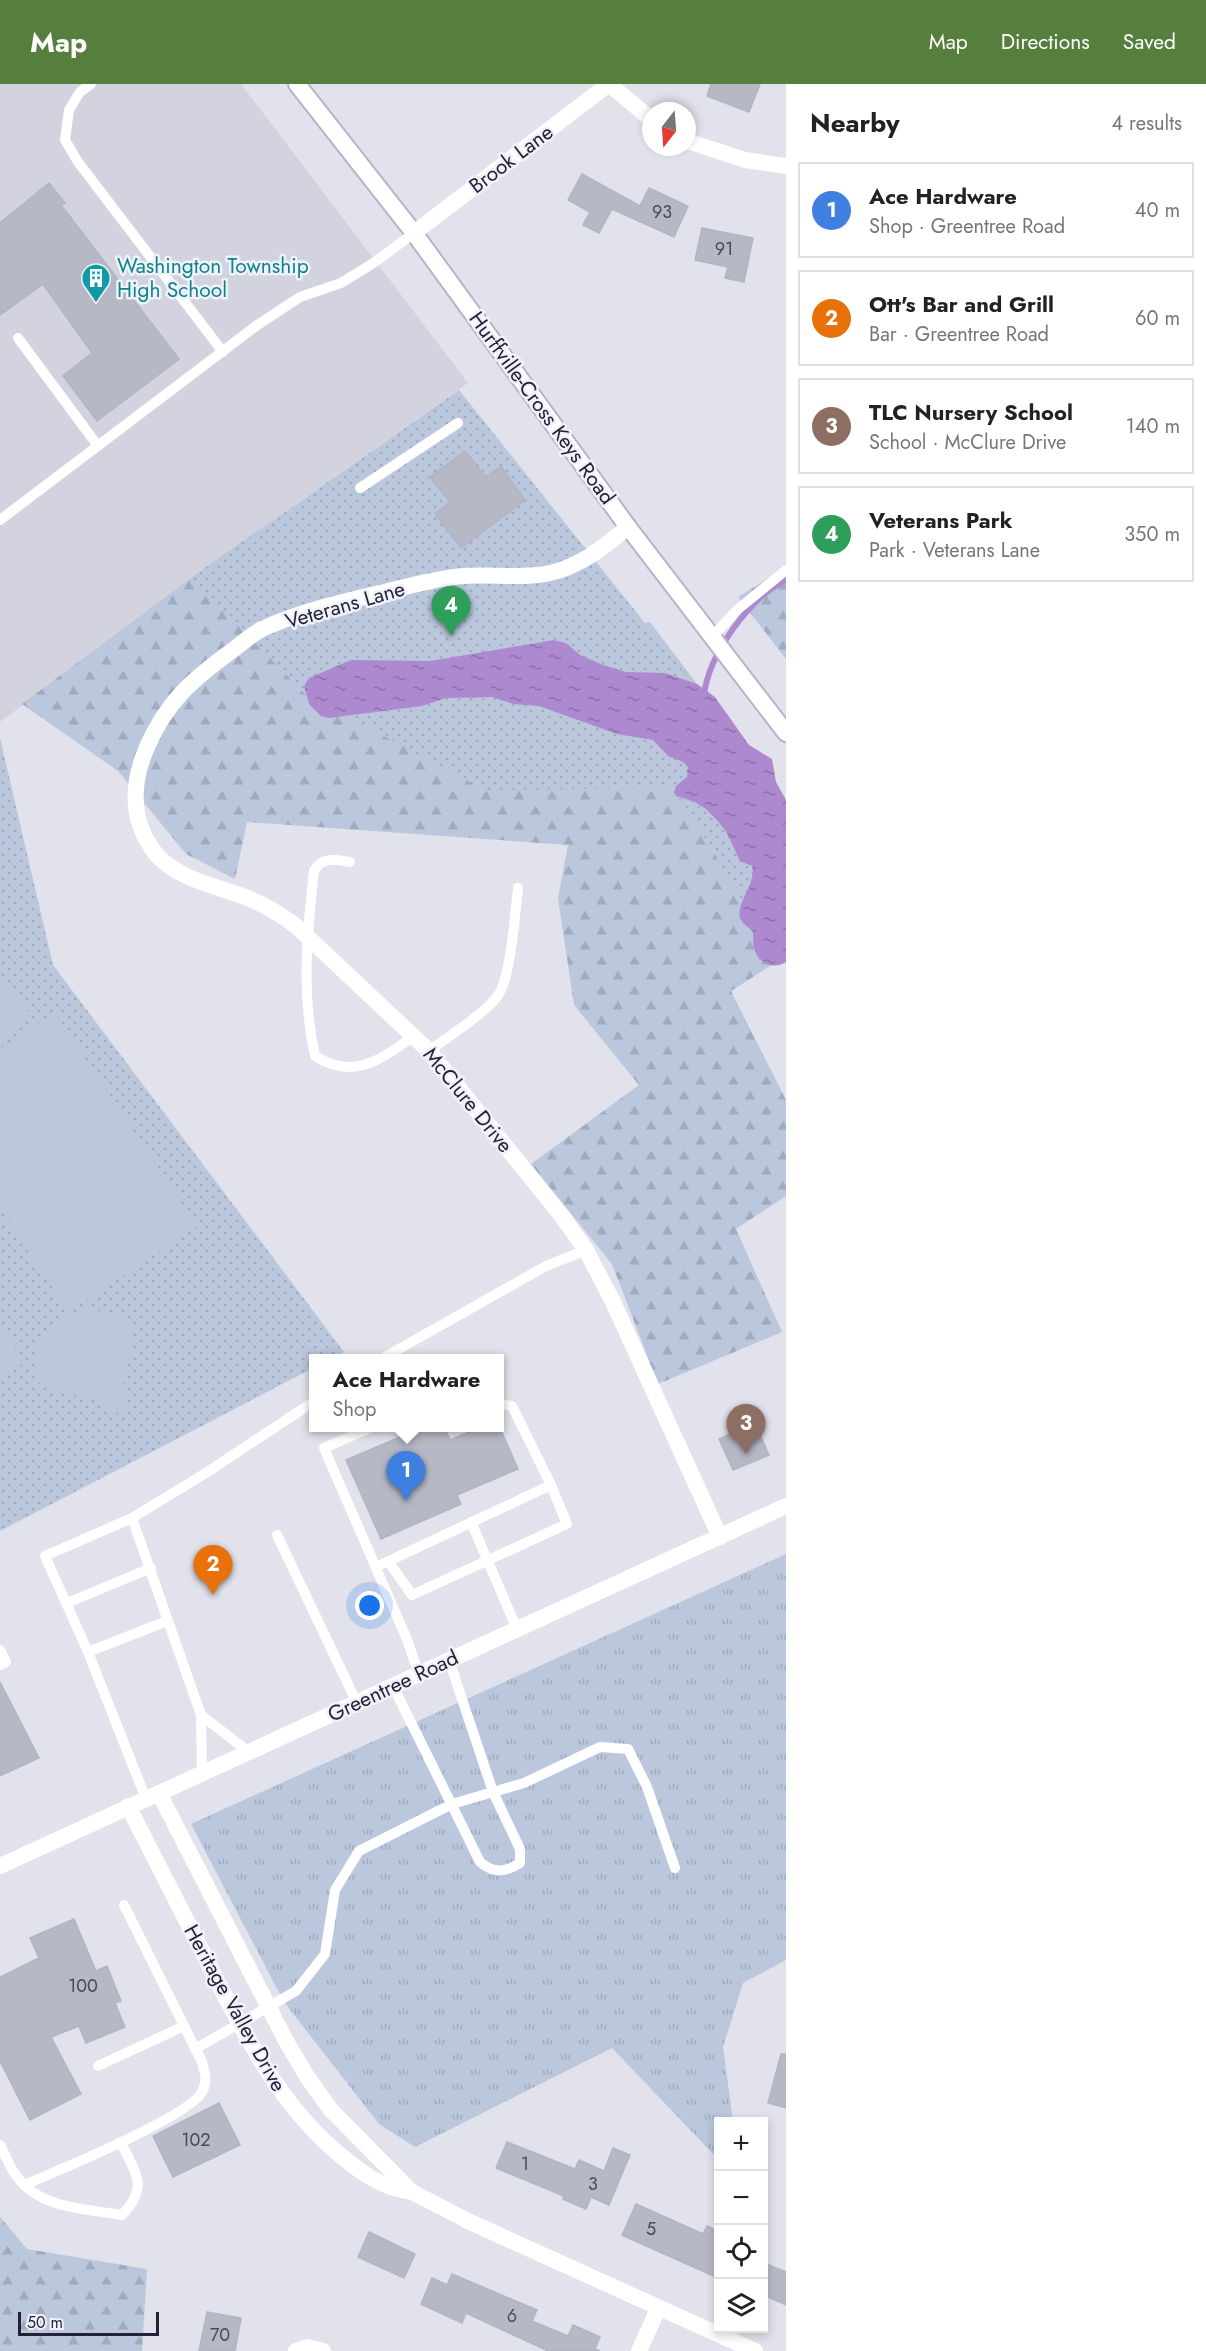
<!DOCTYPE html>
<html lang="en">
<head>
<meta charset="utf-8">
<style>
  :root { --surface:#fff; --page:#f6f6f6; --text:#222; --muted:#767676; --line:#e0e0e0; --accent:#567e3c }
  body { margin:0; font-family:Jost,sans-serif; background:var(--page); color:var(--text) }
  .controls { position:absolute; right:18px; bottom:18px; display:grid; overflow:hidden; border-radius:0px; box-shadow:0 3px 9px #0003 }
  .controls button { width:54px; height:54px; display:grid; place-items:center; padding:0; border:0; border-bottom:2px solid var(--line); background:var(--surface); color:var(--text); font:30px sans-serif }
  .compass { position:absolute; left:642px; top:18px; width:54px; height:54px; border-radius:50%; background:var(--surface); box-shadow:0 3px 9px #0003; rotate:197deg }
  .scale { position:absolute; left:18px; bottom:15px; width:141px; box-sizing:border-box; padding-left:6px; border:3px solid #24223b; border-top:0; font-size:16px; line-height:21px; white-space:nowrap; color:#24223b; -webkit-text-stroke:4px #f1f2f8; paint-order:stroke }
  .you { position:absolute; left:370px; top:1522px; width:21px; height:21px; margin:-15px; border:4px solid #fff; border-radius:50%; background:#1a73e8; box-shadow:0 0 0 9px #1a73e833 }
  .badge { display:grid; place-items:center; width:39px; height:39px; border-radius:50%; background:var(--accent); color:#fff; font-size:20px; font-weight:700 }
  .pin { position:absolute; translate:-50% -50px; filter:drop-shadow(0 2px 3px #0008) }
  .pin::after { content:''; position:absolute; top:32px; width:21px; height:18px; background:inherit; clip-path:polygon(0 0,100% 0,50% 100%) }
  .popup { position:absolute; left:309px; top:1270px; width:195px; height:78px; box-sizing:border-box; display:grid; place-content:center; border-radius:0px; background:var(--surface); filter:drop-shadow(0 2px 4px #0005); font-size:20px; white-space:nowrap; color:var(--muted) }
  .popup b { font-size:22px; color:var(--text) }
  .popup::after { content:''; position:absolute; left:50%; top:100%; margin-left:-12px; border:12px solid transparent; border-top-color:var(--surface) }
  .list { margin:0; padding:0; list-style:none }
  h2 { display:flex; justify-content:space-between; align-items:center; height:78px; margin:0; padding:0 24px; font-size:26px }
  h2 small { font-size:20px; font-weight:400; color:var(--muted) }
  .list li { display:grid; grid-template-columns:39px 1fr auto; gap:18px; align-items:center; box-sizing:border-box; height:96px; margin:0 12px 12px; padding:0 12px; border:2px solid var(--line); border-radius:0px }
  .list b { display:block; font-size:22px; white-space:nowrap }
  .list p { margin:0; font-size:20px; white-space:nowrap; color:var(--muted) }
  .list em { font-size:20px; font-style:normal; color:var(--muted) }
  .icon { flex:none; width:33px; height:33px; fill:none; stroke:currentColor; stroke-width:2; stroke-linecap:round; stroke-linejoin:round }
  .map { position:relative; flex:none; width:786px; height:2267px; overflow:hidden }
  header { display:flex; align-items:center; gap:36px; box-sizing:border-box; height:84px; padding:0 30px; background:var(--accent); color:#fff }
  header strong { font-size:28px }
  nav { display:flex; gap:33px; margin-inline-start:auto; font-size:21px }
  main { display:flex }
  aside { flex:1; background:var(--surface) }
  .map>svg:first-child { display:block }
</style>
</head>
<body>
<header>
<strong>Map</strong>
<nav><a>Map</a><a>Directions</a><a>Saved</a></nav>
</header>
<main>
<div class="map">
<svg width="786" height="2267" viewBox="0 0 786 2267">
  <defs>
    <pattern id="grass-tufts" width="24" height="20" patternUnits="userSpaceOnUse" patternTransform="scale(1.5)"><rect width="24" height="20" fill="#bac7dc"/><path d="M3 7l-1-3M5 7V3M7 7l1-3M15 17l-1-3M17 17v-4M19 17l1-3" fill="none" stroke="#a0abbe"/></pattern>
    <pattern id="forest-firs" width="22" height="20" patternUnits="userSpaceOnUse" patternTransform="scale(1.5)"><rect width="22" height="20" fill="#bac7dc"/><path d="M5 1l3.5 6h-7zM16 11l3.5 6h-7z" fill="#a0abbe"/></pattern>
    <pattern id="park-dots" width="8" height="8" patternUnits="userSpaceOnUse" patternTransform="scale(1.5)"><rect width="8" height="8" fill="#bac7dc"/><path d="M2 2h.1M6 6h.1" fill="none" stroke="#a0abbe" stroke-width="1.8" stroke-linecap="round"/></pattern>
    <pattern id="water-ripples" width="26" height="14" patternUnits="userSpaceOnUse" patternTransform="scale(1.5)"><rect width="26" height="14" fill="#ad8acf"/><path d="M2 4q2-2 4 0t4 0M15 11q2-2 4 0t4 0" fill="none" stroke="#8d70a9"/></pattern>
  </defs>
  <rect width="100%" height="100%" fill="#e1e2eb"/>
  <path fill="#d2d3df" d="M0,0h241l227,299 -277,195 -191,144z"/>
  <path fill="url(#grass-tufts)" d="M786,1470v406l-43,23 -20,64 10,74 -15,1v37l-106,-111 -197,99 -36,-23 -95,-122 -93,-178z"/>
  <g fill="url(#forest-firs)">
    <path d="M260,445l294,111 96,-18 136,179v155l-55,35 55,109v96l-50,33 46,103 -124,52 -46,-120 -81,-100 108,-79 -65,-80 -16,-107 10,-53 -321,-23 -12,57 -49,-25 -68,-83 -96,-67 169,-126z"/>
    <path d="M786,483v92l-48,-62z"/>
    <path d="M0,2133l27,32 120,20 -5,82h-142z"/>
  </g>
  <g fill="url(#park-dots)">
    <path d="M459,306l327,410v154l-5,11 -106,-177 -190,2 -180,-96 -114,-116z"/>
    <path d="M0,654l53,227 291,387 -12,6h-19v10l-313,163z"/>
  </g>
  <g fill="#bac7dc">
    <path d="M0,890l30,41 -19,22 -11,5z"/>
    <path d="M55,928l142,214 -129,86 -68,-104v-159z"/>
    <path d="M88,1225c19,3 33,6 48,18l-14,61c11,10 5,20 -7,26l-10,-3 -5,-9 -60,-17 -6,-14v-16l10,-21 21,-19z"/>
    <path d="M0,1243l26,34 -26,20z"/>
  </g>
  <path fill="url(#water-ripples)" d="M554,556l12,3 14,12 23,10 23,7 39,1 32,11 18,13 34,48 23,14 4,23 10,18v162c-10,7 -26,3 -30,-9 -3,-6 -3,-14 -3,-21 -4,-5 -11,-8 -13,-14 -4,-16 17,-35 12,-52l-12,-5 -14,-30 -10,-12 -10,-10 -11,-7 -19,-6 -2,-4 2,-6 11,-9 1,-10 -5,-5 -15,-6 -15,-16 -36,-6 -78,-28 -26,-2 -21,-7 -46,1 -24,8 -93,12 -8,-2 -12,-12 -5,-18 5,-8 42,-18 79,1z"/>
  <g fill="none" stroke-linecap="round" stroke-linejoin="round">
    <path stroke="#ad8acf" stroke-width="6" d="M704,611c5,-41 45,-97 82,-115"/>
  </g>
  <g fill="#b7b8c6" stroke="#b3b4c4" stroke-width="1.5">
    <path d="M711,0h49l-11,28 -42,-16z"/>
    <path d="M582,90l58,32 9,-18 39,18 -14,31 -62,-28 -13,24 -16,-8 7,-13 -22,-12z"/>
    <path d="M49,99l16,20 -4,2 118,154 -82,62 -34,-45 29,-23 -49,-69 -43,31v-92z"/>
    <path d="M702,144l51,10 -9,44 -19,-4 3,-11 -33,-7z"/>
    <path d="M465,367l21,26 15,-11 24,34 -64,48 -26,-34 15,-12 -20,-25z"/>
    <path d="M753,1335l16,36 -36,15 -14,-31 13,-6 -1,-4z"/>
    <path d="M421,1344h24l5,12 29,-12h21l18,41 -61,26 4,9 -80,35 -35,-79z"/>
    <path d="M0,1598l39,76 -39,18z"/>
    <path d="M74,1835l22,52 11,-5 14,35 -6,2 10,24 -39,16 -7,-17 -28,11 30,57 -51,26 -30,-59v-84l39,-19 -9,-20z"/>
    <path d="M781,1970h5v54l-18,-5z"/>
    <path d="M219,2019l21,42 -67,32 -20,-41z"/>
    <path d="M507,2058l68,27 4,-9 25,11 9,-23 17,7 -21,50 -18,-8 -5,12 -23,-10 1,-3 -68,-28z"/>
    <path d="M636,2120l67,30 4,-8 11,5v47l-96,-43z"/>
    <path d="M369,2148l46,22 -11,24 -46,-21z"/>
    <path d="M764,2179l22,9v33l-22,-10z"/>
    <path d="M452,2190l85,36 -5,11 36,15 5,-11 27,12 -5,12 5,2h-52l-82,-38 -4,10 -41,-19 11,-26 15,7z"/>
    <path d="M207,2228l34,6 -6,33h-36z"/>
  </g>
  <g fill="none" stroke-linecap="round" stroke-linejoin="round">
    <g stroke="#b4b4ca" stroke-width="20">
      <path id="secondary" d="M297,0l117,149 214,294 158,206"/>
    </g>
    <g stroke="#fff" stroke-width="10">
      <path d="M91,0l-11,8 -11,18 -4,30 13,22 145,190"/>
      <path d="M18,254l80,108"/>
      <path d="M360,404l98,-65"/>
      <path d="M0,436l256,-194 44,-29 41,-14 34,-21 39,-29"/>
      <path d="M713,552l24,-26 49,-40"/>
      <path d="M350,778c-14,-2 -28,-6 -36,9 -7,62 -13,123 1,185 39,25 66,3 99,-20"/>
      <path d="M429,967c17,-13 62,-41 71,-59 11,-21 15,-78 18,-104"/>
      <path d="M383,1274l163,-92 40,-16"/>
      <path d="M370,1344l-46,20 82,189 13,37"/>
      <path d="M132,1434l77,-47 104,-69"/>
      <path d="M471,1438l46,107"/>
      <path d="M277,1451l80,168"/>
      <path d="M388,1477l24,34 155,-71 -16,-39"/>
      <path d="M376,1483l175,-82 -39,-79 -13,-2"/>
      <path d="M67,1519l84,-35"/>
      <path d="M0,1566l6,12 -6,3"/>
      <path d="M88,1568l79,-31"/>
      <path d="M393,1602l87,176c14,12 26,10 40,1v-14l-27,-57 -44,-132"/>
      <path d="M202,1690l-1,-59 48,37"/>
      <path d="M146,1715l-58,-147 -43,-96 87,-38 69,197"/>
      <path d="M195,1965l101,-58 29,-37 10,-64 24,-39 93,-47 72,-21 76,-36 28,2 19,38 28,81"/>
      <path d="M98,1982l86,-40"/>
      <path d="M0,2061c6,11 10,24 18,33 23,31 69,31 104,37 28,-30 13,-41 -1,-73"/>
      <path d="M24,2101c31,-13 166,-69 178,-93 6,-11 3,-19 0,-30l-78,-157"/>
    </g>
    <g stroke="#fff" stroke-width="16">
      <path d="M609,0l42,35"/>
      <path d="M687,57l58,19 41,6"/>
      <path d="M414,149l195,-149"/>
      <path d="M628,443c-23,19 -47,39 -78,46 -27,6 -58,1 -86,3 -27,2 -54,10 -80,16 -41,10 -83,19 -122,37 -10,5 -20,14 -29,21 -40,29 -66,51 -86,97 -16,37 -17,74 9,107 21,25 60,32 89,43 19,7 35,17 51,29l133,125 132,164 25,35 27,52 107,235"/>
      <path d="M159,1709l127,248 22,37 23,32 81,82 58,30 285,129"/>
      <path d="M128,1722c25,49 50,98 75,147 38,74 72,148 137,202 23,19 42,33 72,37"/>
      <path d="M296,2267l11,-4 16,4"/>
      <path d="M639,2267l19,-42"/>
    </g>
    <path stroke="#fff" stroke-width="16" d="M0,1782l786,-360"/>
    <use href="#secondary" stroke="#fff" stroke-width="16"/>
  </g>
  <defs>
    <g id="building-pin" transform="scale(1.5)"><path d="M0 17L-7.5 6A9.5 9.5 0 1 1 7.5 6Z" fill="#0f9aa8" stroke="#f1f2f8"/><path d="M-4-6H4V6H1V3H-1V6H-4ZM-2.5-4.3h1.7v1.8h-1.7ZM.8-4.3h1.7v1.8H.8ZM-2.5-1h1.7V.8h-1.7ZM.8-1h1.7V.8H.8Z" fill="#fff"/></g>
  </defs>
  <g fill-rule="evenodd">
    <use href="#building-pin" x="96" y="194"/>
  </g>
  <g text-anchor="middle" stroke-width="5" stroke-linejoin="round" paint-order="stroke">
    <g font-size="18" fill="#49485e">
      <text x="662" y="134">93</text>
      <text x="724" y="171">91</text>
      <text x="83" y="1908">100</text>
      <text x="196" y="2062">102</text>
      <text x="525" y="2086">1</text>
      <text x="593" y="2106">3</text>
      <text x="651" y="2151">5</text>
      <text x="512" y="2238">6</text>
      <text x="220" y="2257">70</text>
    </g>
    <g font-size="21" fill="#24223b" stroke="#f1f2f8">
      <text transform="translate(511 75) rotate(-37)" y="7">Brook Lane</text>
      <text transform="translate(542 324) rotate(54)" y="7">Hurffville-Cross Keys Road</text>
      <text transform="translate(345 521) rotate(-16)" y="7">Veterans Lane</text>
      <text transform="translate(468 1016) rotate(51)" y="7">McClure Drive</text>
      <text transform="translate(393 1602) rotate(-25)" y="7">Greentree Road</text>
      <text transform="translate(235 1924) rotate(61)" y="7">Heritage Valley Drive</text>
    </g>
    <g font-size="21" fill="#0d838f" stroke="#f1f2f8" text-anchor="start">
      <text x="117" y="189">Washington Township<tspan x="117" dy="24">High School</tspan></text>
    </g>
  </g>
</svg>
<div class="controls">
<button>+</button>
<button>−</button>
<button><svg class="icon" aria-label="locate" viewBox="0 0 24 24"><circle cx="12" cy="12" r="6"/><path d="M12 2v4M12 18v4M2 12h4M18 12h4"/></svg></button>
<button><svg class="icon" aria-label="layers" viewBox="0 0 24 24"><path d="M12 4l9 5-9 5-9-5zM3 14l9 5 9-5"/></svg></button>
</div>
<svg class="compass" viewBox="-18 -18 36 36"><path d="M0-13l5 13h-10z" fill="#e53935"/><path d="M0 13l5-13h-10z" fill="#767676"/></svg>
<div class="scale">50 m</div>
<div class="you"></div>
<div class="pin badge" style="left:406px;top:1417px;background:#3f7fe0">1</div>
<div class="popup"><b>Ace Hardware</b>Shop</div>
<div class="pin badge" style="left:213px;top:1511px;background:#e8710a">2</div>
<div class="pin badge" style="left:746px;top:1370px;background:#8d6e63">3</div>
<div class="pin badge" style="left:451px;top:552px;background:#2e9e5b">4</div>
</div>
<aside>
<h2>Nearby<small>4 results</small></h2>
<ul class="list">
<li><span class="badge" style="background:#3f7fe0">1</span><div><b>Ace Hardware</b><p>Shop · Greentree Road</p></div><em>40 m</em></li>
<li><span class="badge" style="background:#e8710a">2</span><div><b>Ott's Bar and Grill</b><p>Bar · Greentree Road</p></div><em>60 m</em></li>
<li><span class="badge" style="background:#8d6e63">3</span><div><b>TLC Nursery School</b><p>School · McClure Drive</p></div><em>140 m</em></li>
<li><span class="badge" style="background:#2e9e5b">4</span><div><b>Veterans Park</b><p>Park · Veterans Lane</p></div><em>350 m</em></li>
</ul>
</aside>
</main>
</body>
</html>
